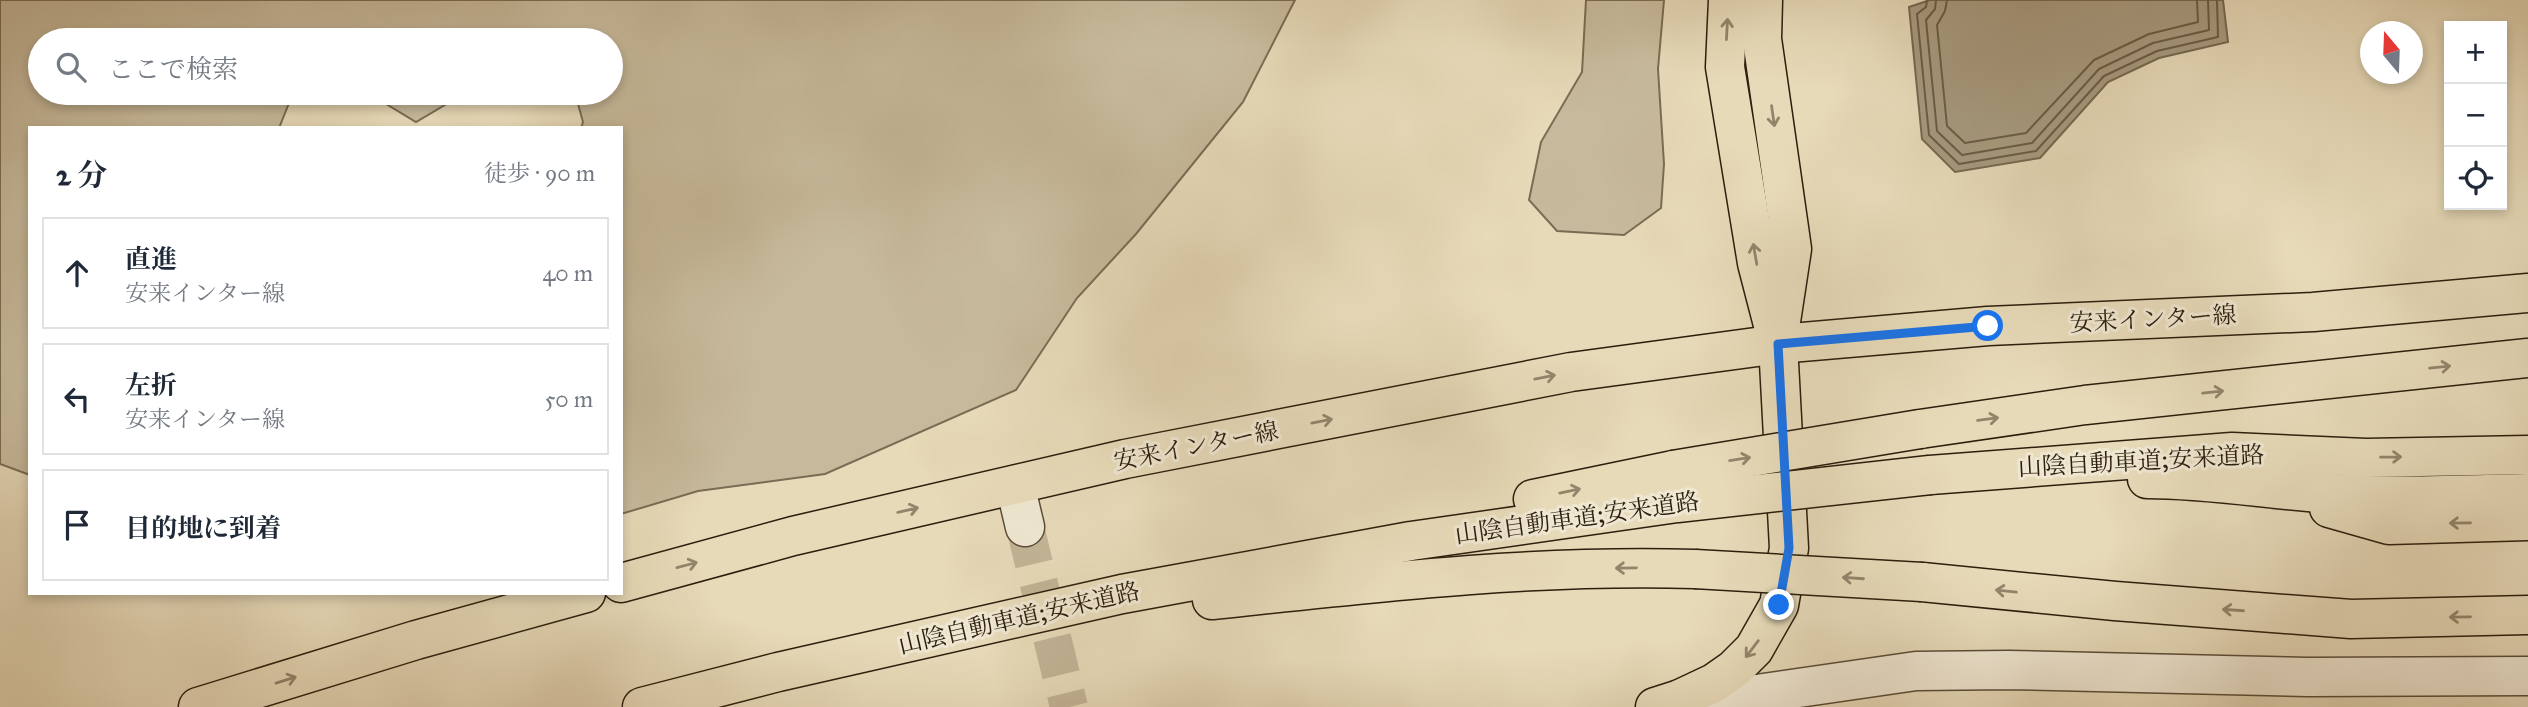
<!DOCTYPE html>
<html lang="ja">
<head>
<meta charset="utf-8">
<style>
  :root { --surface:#fff; --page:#f6f6f7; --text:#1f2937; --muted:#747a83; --line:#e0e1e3 }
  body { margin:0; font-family:"IM FELL Great Primer","Noto Serif JP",serif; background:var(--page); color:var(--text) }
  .controls { position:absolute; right:21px; top:21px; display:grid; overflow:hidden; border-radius:0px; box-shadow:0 4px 10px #0003 }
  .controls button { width:63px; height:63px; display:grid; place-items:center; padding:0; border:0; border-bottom:2px solid var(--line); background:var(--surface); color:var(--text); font:35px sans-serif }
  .compass { position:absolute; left:2360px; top:21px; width:63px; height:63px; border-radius:50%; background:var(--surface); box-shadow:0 4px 10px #0003; rotate:341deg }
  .stop { position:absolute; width:21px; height:21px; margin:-16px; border:5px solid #1a73e8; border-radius:50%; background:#fff }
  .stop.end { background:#1a73e8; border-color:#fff; box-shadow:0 2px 7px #0008 }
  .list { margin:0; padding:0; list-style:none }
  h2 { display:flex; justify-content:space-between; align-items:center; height:91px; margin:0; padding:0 28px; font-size:30px }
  h2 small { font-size:23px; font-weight:400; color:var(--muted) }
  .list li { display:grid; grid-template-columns:46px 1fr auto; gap:21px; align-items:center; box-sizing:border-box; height:112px; margin:0 14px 14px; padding:0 14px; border:2px solid var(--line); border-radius:0px }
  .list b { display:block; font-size:26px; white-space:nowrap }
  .list p { margin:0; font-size:23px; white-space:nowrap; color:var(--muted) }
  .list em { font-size:23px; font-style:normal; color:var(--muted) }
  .icon { flex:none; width:38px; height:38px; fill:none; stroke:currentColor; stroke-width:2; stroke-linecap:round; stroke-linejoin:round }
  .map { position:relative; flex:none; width:2528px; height:707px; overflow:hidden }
  .search { position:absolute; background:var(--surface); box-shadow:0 4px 10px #0003; left:28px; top:28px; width:595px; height:77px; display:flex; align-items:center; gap:18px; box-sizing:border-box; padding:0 24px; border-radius:38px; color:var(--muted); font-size:26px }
  .panel { position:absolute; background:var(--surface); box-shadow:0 4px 10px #0003; left:28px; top:126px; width:595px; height:469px; border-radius:0px }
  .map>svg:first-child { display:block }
</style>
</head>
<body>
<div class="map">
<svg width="2528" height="707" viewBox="0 0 2528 707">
  <rect width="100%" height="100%" fill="#e7dab9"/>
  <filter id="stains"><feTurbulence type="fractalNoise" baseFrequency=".00286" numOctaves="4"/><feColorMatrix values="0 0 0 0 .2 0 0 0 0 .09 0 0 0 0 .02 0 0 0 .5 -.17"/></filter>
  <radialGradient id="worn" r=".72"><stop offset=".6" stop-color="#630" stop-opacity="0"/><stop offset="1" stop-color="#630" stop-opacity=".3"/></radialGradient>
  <g fill="#c7ba9c" stroke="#7a6c54" stroke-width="2">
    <path d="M0,0h1295l-52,102 -107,132 -59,64 -61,92 -191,84 -127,17 -77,23v-386h-40l2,-6 -8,-29h36v-53h-571v53h253l-14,35h-249v347l-30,-11z"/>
    <path d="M1586,0h78l-6,69 6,95 -3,44 -37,27 -67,-4 -28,-31 12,-58 41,-70z"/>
    <path d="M368,93h97l-49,29z"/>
  </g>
  <path fill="#a79a7f" stroke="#766851" stroke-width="2" d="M1930,0h293l5,42 -69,16 -51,24 -68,76 -85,14 -33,-33 -13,-132z"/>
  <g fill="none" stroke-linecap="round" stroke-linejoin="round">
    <g stroke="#6a5c46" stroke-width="2">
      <path d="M1927,0l-1,7 -9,7 12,121 30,29 77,-13 68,-75 53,-25 61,-14 -1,-37"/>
      <path d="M1936,0l-1,9 -9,11 11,111 25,24 70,-12 67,-74 54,-26 56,-13 -1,-30"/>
      <path d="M1947,0l-2,11 -8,14 10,101 18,17 61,-10 68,-73 55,-26 49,-12 -1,-22"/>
    </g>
    <path stroke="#c2b497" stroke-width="38" stroke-dasharray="38 19" stroke-linecap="butt" d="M1025,527l44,180"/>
    <g stroke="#5b4d38" stroke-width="41">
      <g id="minor">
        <path d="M1015,485l10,42"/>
        <path d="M1680,699h42l194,-28 92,-1 300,7 220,-1"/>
      </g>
    </g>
    <g stroke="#2c1e0d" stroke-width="41">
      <g id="major">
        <path d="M621,583l172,-47 332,-77 446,-87 207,-28 210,-18 325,-14 215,-19"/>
        <path d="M198,707l218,-67 170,-47"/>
        <path d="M1655,707l25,-8 34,-16 20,-14 20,-20 25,-44 10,-57 -11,-204"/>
      </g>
    </g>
    <g stroke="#2c1e0d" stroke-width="41">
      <g id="highway">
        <path d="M1728,0l-3,67 32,196 21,81"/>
        <path d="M1763,0l-1,39 30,210 -12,79"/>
        <path d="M1920,429l165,-24 443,-47"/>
        <path d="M1930,475l302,-23 134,6 162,-3"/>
        <path d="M2147,479c70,0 139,14 209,16 57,2 115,-1 172,-2"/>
        <path d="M1533,499l140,-29"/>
        <path d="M2329,508l60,17 139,-4"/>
        <path d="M1922,582l193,19 236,18 177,-4"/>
        <path d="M1212,600c160,-17 321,-36 483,-31"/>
        <path d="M642,707l136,-35 344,-78 289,-53 266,-38"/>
      </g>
    </g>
    <use href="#minor" stroke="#efe7d2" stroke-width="38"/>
    <use href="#major" stroke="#e7dab9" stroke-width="38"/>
    <use href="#highway" stroke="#e7dab9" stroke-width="38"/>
    <g stroke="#2c1e0d" stroke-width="41" stroke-linecap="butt">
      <g id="highway-bridge">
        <path d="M1673,470l247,-41"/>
        <path d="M1677,503l253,-28"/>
        <path d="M1695,569l227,13"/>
      </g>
    </g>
    <use href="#highway-bridge" stroke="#e7dab9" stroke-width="38"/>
  </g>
  <defs><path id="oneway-shaft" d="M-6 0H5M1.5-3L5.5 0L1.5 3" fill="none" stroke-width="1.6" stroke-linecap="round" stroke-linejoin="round" transform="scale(1.75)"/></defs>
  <g stroke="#93856c">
    <use href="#oneway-shaft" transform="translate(1727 29) rotate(-87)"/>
    <use href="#oneway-shaft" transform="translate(1773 116) rotate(82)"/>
    <use href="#oneway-shaft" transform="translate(1755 254) rotate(-100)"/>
    <use href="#oneway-shaft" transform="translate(2440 367) rotate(-6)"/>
    <use href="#oneway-shaft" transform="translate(1545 377) rotate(-11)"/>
    <use href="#oneway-shaft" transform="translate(2213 392) rotate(-6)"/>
    <use href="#oneway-shaft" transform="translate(1988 419) rotate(-8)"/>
    <use href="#oneway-shaft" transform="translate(1322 421) rotate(-11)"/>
    <use href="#oneway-shaft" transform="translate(2391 457) rotate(-1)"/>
    <use href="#oneway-shaft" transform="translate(1740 459) rotate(-9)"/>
    <use href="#oneway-shaft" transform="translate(1570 491) rotate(-12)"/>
    <use href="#oneway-shaft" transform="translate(908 510) rotate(-13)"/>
    <use href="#oneway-shaft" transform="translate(2460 523) rotate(179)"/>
    <use href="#oneway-shaft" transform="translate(687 565) rotate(-15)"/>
    <use href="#oneway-shaft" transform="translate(1626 568) rotate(179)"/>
    <use href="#oneway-shaft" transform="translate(1853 578) rotate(-176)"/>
    <use href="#oneway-shaft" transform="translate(2006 591) rotate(-174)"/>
    <use href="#oneway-shaft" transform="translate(2233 610) rotate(-176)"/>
    <use href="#oneway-shaft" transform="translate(2460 617) rotate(179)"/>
    <use href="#oneway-shaft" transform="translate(1752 649) rotate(127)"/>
    <use href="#oneway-shaft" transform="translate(286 680) rotate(-17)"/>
  </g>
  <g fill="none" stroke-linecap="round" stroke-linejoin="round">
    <path stroke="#1a73e8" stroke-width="9" d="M1779,605l10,-57 -11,-204 210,-18"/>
  </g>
  <g text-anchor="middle" stroke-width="6" stroke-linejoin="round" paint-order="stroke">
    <g font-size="24" fill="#2c1e0d" stroke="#efe7d2">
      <text transform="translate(2153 319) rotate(-3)" y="8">安来インター線</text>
      <text transform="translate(1196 446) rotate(-11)" y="8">安来インター線</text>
      <text transform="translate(2141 461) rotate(-3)" y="8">山陰自動車道;安来道路</text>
      <text transform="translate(1577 518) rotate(-8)" y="8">山陰自動車道;安来道路</text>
      <text transform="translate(1019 618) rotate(-13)" y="8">山陰自動車道;安来道路</text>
    </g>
  </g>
  <rect width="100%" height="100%" filter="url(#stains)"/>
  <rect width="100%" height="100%" fill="url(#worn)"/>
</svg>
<div class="controls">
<button>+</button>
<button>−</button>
<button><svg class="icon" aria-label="locate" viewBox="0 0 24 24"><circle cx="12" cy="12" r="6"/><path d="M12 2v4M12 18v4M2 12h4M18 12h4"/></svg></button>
</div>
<svg class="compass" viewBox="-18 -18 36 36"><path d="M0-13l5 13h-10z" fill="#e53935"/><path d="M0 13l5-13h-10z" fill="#747a83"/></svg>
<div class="stop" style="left:1988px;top:326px"></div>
<div class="stop end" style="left:1779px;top:605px"></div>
<div class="search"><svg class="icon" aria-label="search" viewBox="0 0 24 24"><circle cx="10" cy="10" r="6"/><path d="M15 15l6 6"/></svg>ここで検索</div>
<section class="panel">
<h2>2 分<small>徒歩 · 90 m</small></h2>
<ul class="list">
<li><svg class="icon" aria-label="ahead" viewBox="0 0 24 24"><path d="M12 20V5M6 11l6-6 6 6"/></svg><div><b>直進</b><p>安来インター線</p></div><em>40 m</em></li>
<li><svg class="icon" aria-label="left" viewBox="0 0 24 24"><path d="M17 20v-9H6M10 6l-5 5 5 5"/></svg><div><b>左折</b><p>安来インター線</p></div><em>50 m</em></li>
<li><svg class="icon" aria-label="arrive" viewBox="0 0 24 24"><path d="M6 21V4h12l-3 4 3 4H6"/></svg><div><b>目的地に到着</b></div></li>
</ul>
</section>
</div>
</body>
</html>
